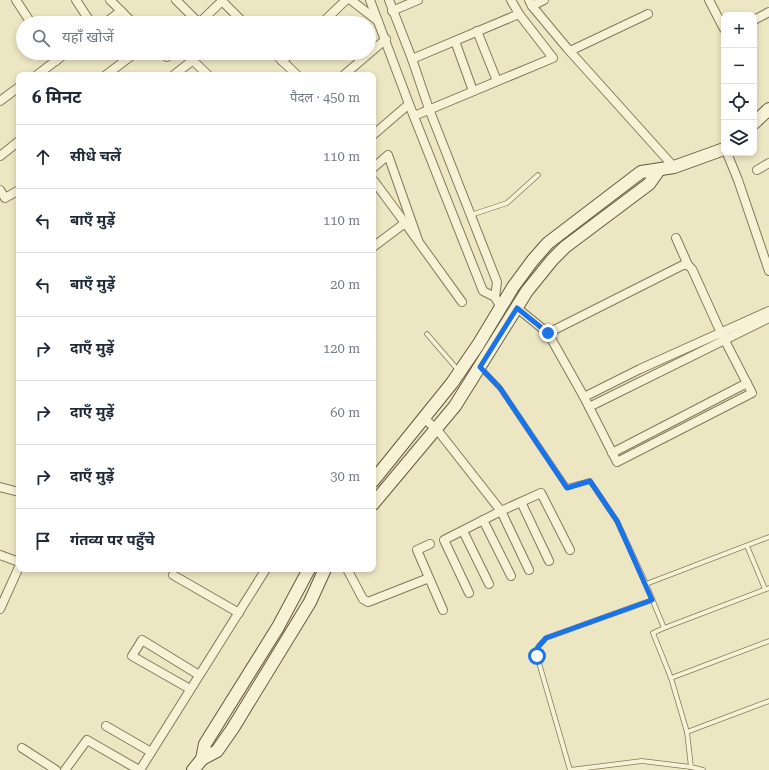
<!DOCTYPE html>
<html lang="hi">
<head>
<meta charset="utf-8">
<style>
  :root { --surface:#fff; --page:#f2f2f3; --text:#1f2937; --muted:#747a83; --line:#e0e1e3 }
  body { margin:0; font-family:"Roboto Serif","Noto Sans Devanagari",serif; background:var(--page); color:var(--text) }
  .controls { position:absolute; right:12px; top:12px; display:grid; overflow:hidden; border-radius:8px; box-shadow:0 2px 6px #0003 }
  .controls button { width:36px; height:36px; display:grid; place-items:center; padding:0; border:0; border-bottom:1px solid var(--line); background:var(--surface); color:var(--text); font:20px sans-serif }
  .stop { position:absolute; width:12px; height:12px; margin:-9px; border:3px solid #1a73e8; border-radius:50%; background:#fff }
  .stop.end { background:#1a73e8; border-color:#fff; box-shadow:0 1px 4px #0008 }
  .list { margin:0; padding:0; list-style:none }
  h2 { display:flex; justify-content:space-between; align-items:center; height:52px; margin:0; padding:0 16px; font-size:17px }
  h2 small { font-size:13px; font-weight:400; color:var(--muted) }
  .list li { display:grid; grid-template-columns:26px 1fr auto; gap:12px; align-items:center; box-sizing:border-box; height:64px; padding:0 16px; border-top:1px solid var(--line) }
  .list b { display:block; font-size:15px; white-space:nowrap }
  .list em { font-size:13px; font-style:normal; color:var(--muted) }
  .icon { flex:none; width:22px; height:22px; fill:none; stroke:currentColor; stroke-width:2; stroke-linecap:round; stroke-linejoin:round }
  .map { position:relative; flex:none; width:769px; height:770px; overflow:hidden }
  .search { position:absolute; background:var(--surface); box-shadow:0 2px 6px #0003; left:16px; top:16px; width:360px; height:44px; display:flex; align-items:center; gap:10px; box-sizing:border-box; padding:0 14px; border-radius:22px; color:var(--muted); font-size:15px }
  .panel { position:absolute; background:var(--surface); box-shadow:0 2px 6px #0003; left:16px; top:72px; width:360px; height:500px; border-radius:8px }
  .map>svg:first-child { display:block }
</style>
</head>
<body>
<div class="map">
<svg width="769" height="770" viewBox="0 0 769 770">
  <rect width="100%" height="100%" fill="#ece6c3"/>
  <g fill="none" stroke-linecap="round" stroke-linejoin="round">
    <g stroke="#85785b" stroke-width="5.5">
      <g id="lane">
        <path d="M471,215l36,-12 31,-28"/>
        <path d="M427,334l31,36"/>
        <path d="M481,368l19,20 67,99 23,-6 27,40 29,63"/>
        <path d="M769,537l-123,47 18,44 105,-40"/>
        <path d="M747,546l18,43"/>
        <path d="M652,600l-106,38 -8,9 -1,9 33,114 72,-9 49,6"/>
        <path d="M664,628l-11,5 18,45 98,-37"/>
        <path d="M671,678l16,54"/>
        <path d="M703,770l-12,-3 -4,-35 82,-31"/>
      </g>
    </g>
    <g stroke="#85785b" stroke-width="10">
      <g id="street">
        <path d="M16,0l15,23"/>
        <path d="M76,0l15,23"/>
        <path d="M110,0l23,23"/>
        <path d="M176,0l23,23"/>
        <path d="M223,0l-1,1 22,22"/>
        <path d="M351,0l27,21"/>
        <path d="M370,0l39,104 74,187 12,6"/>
        <path d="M389,0l23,59 17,50 68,173 -2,15 6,11"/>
        <path d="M511,0l8,14"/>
        <path d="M529,0l3,6 12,-6"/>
        <path d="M709,0l15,29"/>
        <path d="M532,6l35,42 107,119"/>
        <path d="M392,11l26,-11"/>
        <path d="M754,20l15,-8"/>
        <path d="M105,23l16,-12"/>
        <path d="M199,23l23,-22"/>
        <path d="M322,23l24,-23"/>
        <path d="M477,31l20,50"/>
        <path d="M455,41l18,50"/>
        <path d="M570,51l78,-37"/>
        <path d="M50,53l6,8"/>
        <path d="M163,53l4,4 4,-4"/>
        <path d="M185,53l23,22"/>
        <path d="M274,53l23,22"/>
        <path d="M412,59l107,-45 34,44 -139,58"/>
        <path d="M282,61l9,-8"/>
        <path d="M37,75l29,-22"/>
        <path d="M106,75l29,-22"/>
        <path d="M174,75l19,-15"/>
        <path d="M344,75l42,-36"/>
        <path d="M0,101l19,-14"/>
        <path d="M373,135l36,-31"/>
        <path d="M727,153l11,27 31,91"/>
        <path d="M0,156l19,-15"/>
        <path d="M373,168l15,-13 30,85"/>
        <path d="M757,170l12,-7"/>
        <path d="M0,190l5,8 14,-8"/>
        <path d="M405,223l57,79"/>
        <path d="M676,238l12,27"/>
        <path d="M373,247l32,-24 -31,-42"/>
        <path d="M517,308l31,25 135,-68h5l4,4 29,64 31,60 -135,69 -33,-65 -36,-64"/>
        <path d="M584,397l56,-28 129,-58"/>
        <path d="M589,407l180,-89"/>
        <path d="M424,418l15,14 62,79 28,59"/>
        <path d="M612,453l135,-70"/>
        <path d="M0,487l19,5"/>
        <path d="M521,502l28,59"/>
        <path d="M483,520l28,56"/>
        <path d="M463,531l26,53"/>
        <path d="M430,544l-13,6 26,60"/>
        <path d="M0,555l19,7"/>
        <path d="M347,569l16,30 5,3 61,-24"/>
        <path d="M173,575l66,38"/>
        <path d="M469,593l-25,-53 57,-29 40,-18 29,57"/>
        <path d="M0,609l19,-42"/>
        <path d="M190,689l-58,-33 10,-16 57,35"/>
        <path d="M106,726l45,26"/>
        <path d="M22,748l34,22"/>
        <path d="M65,770l22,-30 52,30"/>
        <path d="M140,770l126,-201"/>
      </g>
    </g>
    <g stroke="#67593e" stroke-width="14">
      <g id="secondary">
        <path d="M754,123l15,-14"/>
        <path d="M373,481l79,-98 26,-38 35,-58 20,-27 15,-17 93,-71 33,-5 50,-18"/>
        <path d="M373,504l82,-98 72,-115 25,-31 13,-13 84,-63 10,-14"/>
        <path d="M202,759l3,-15 73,-117 31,-58"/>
        <path d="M193,770l9,-11 15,-8 16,-23 77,-126 15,-33"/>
      </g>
    </g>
    <use href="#lane" stroke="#f7f2d5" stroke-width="4"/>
    <use href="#street" stroke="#f7f2d5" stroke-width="8"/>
    <use href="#secondary" stroke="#f7f2d5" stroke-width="12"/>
  </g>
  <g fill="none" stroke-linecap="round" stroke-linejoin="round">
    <path stroke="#1a73e8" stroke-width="5" d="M537,656l1,-9 8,-9 106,-38 -35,-79 -27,-40 -23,7 -67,-100 -20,-21 37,-59 31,25"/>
  </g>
</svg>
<div class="controls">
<button>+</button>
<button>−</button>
<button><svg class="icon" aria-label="locate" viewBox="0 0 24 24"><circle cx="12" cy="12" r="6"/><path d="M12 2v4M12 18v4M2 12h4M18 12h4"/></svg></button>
<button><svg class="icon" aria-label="layers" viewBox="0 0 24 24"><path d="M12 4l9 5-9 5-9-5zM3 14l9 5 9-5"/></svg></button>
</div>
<div class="stop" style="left:537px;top:656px"></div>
<div class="stop end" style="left:548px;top:333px"></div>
<div class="search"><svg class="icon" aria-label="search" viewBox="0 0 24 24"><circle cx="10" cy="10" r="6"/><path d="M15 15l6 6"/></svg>यहाँ खोजें</div>
<section class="panel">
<h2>6 मिनट<small>पैदल · 450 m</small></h2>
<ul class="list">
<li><svg class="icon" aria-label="ahead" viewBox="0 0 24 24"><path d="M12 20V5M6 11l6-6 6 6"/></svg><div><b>सीधे चलें</b></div><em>110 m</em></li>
<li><svg class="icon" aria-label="left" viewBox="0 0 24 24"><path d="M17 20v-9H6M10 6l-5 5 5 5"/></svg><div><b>बाएँ मुड़ें</b></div><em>110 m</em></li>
<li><svg class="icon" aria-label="left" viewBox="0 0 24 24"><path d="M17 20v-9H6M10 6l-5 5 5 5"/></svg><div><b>बाएँ मुड़ें</b></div><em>20 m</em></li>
<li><svg class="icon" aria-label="right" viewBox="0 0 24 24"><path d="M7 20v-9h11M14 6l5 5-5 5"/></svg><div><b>दाएँ मुड़ें</b></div><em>120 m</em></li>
<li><svg class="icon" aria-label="right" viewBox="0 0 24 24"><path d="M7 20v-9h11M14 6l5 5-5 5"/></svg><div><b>दाएँ मुड़ें</b></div><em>60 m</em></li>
<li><svg class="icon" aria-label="right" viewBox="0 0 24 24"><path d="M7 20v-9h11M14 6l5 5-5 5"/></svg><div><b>दाएँ मुड़ें</b></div><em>30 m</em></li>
<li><svg class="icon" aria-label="arrive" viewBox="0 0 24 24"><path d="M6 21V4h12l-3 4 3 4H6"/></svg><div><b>गंतव्य पर पहुँचे</b></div></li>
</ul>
</section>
</div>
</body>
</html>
